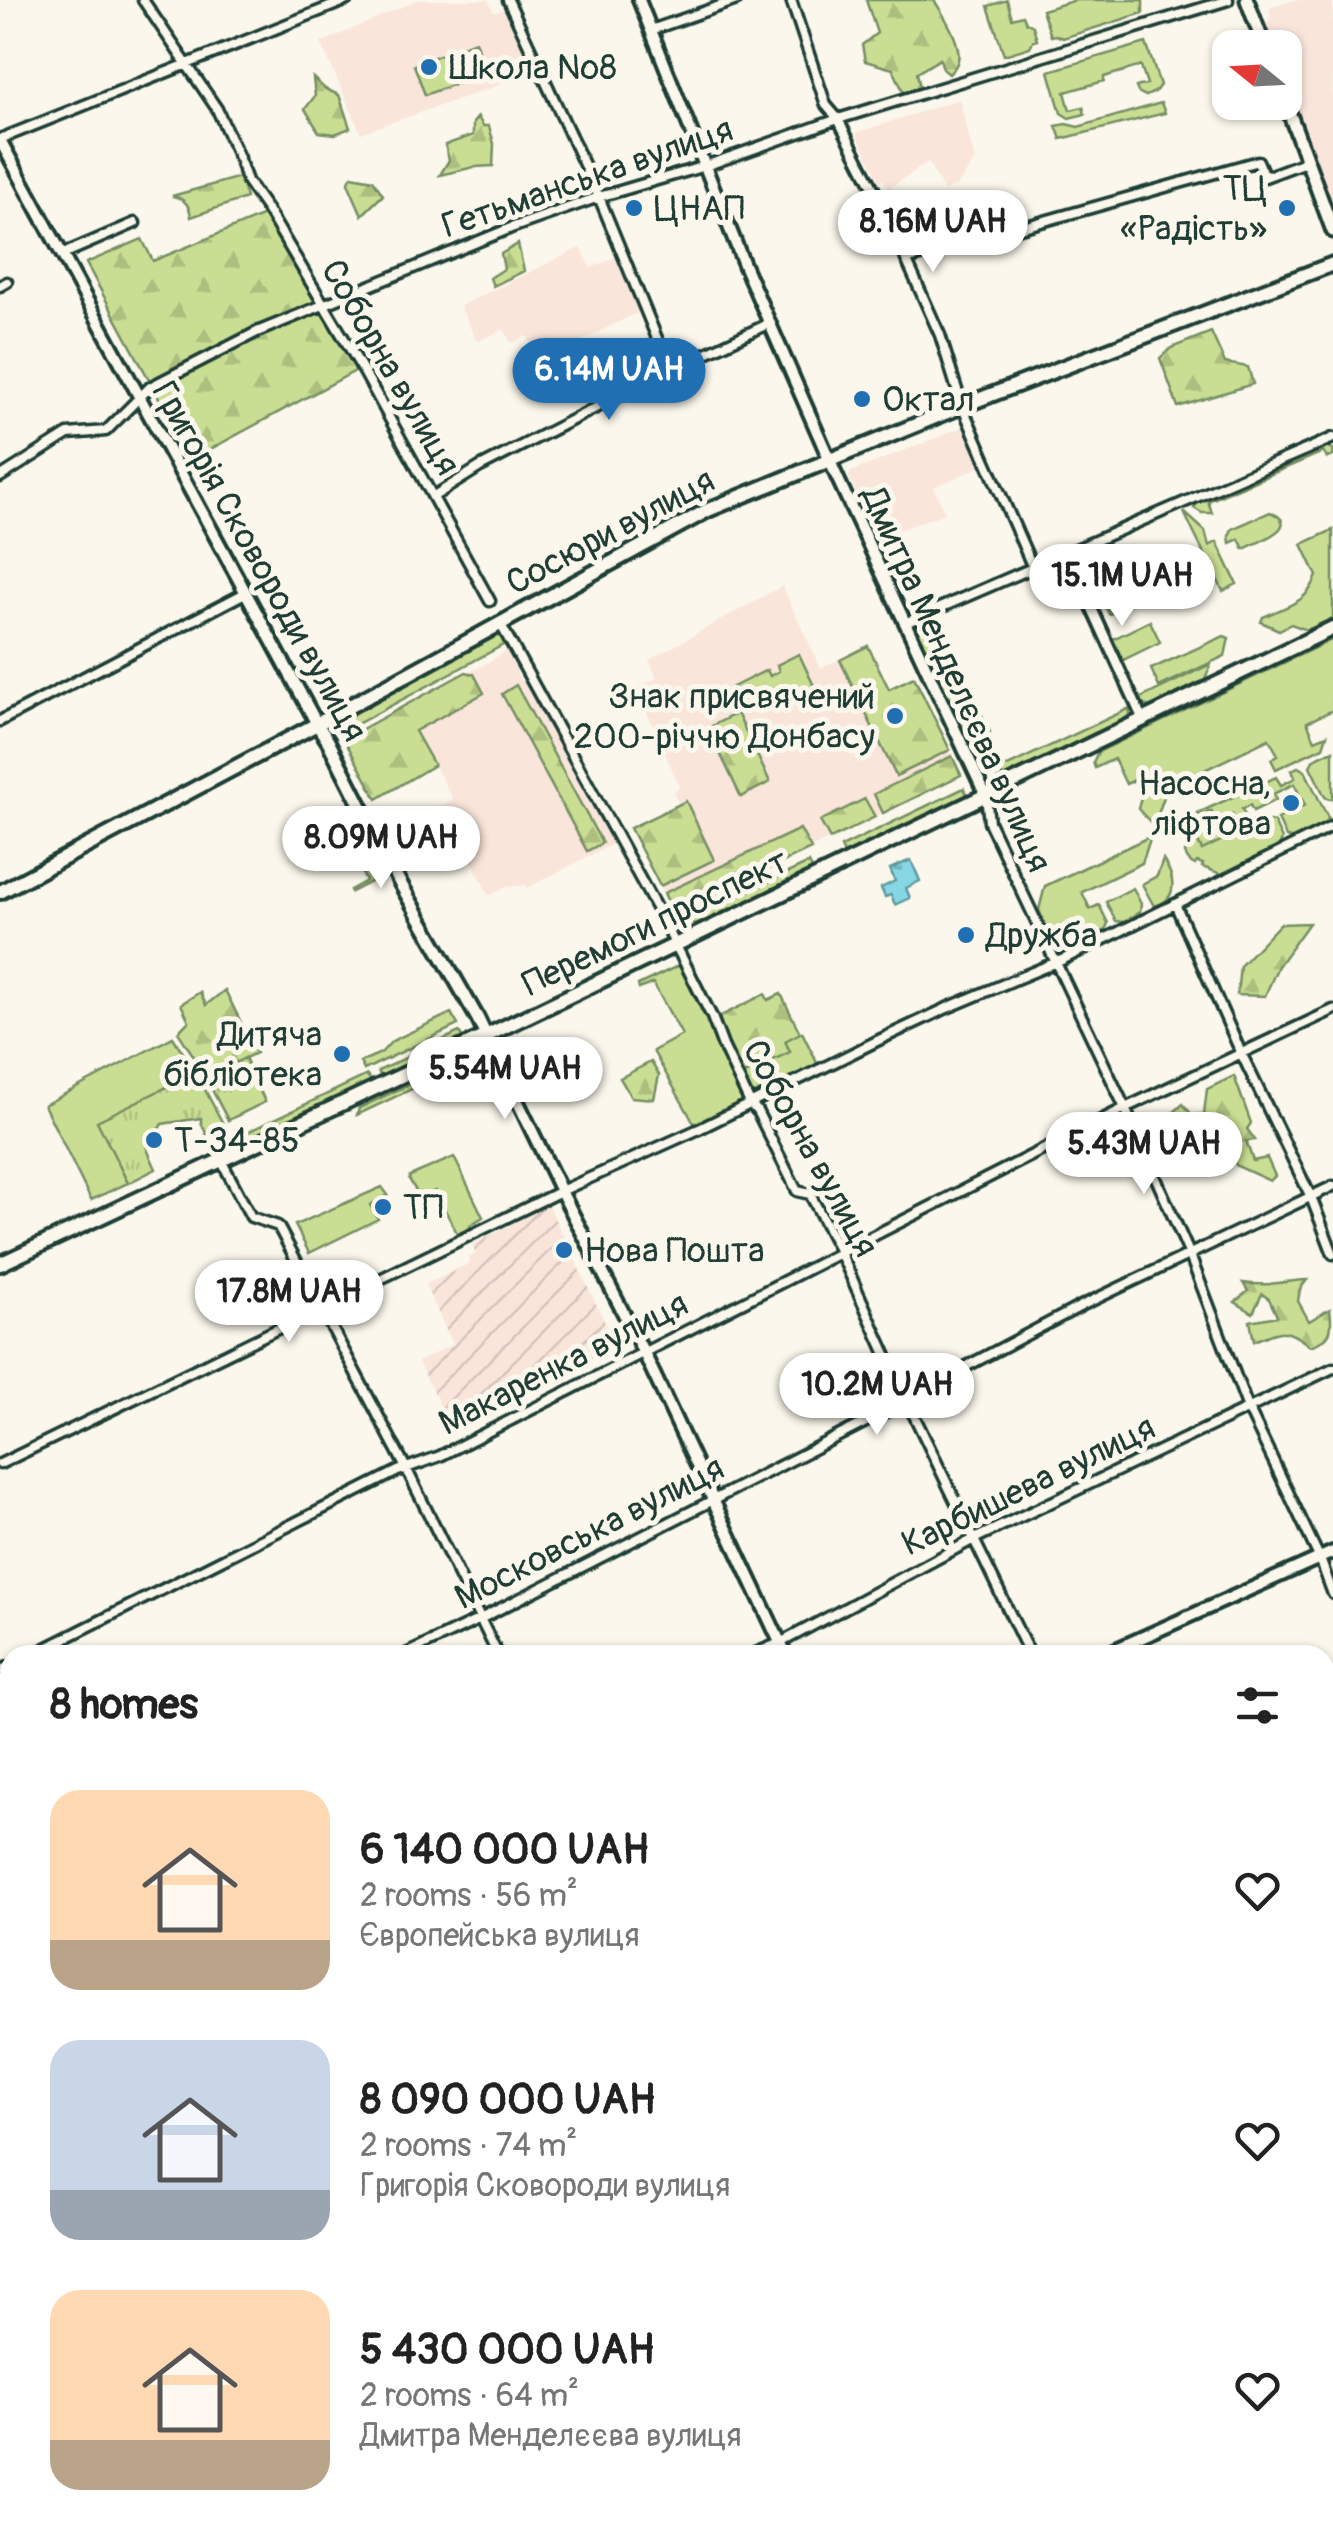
<!DOCTYPE html>
<html lang="en">
<head>
<meta charset="utf-8">
<style>
	body { margin:0; font-family:Pangolin,sans-serif; background:#f2f2f2; color:#222; height:100vh; display:flex; flex-direction:column; font-size:38px; white-space:nowrap }
	* { box-sizing:border-box; margin:0 }
	p { font-size:32px; color:#767676 }
	.icon { flex:none; width:55px; height:55px; fill:none; stroke:currentColor; stroke-width:2; stroke-linecap:round; stroke-linejoin:round }
	.map { position:relative; flex:1; overflow:hidden }
	.details { position:absolute; left:0px; top:1645px; width:1335px; height:892px; display:flex; flex-direction:column; background:#fff; border-radius:30px 30px 0 0; box-shadow:0 2px 8px #0004 }
	.details>* { flex:none }
	.needle { width:65px; rotate:288deg }
	.fabs { position:absolute; left:1212px; top:30px; display:grid; gap:20px }
	.fabs a { display:grid; place-items:center; width:90px; height:90px; border-radius:20px; background:#fff; box-shadow:0 2px 8px #0004; font-size:50px }
	.price { position:absolute; translate:-50% -85px; padding:0 22px; border-radius:35px; background:#fff; color:#222; font-size:32px; line-height:65px; filter:drop-shadow(0 2px 5px #0008) }
	.price::after { content:''; position:absolute; left:50%; top:60px; width:30px; height:22px; margin-left:-15px; background:inherit; clip-path:polygon(0 0,100% 0,50% 100%) }
	.price.current { background:#1f6fb2; color:#fff }
	ul { padding:0; list-style:none }
	li { display:flex; align-items:center; gap:30px; height:250px; padding:0 50px }
	li span { display:grid; place-items:center; flex:none; width:280px; height:200px; border-radius:30px; color:#555 }
	li>.icon { margin-inline-start:auto }
	span .icon { width:120px; height:120px; fill:#fffc; stroke-width:1 }
	li b { font-size:42px }
	h2 { display:flex; justify-content:space-between; align-items:center; height:120px; padding:0 50px; font-size:42px }
	.map>svg:first-child { display:block }
</style>
</head>
<body>
<div class="map">
<svg width="1333" height="2536" viewBox="0 0 1333 2536">
	<defs>
		<pattern id="industrial-furrows" width="10" height="10" patternUnits="userSpaceOnUse" patternTransform="scale(2.5)"><rect width="10" height="10" fill="#fae5db"/><path d="M-1 1l2-2M0 10L10 0M9 11l2-2" fill="none" stroke="#d6c5bd"/></pattern>
		<pattern id="forest-firs" width="22" height="20" patternUnits="userSpaceOnUse" patternTransform="scale(2.5)"><rect width="22" height="20" fill="#cade93"/><path d="M5 1l3.5 6h-7zM16 11l3.5 6h-7z" fill="#adbf7f"/></pattern>
		<pattern id="park-tufts" width="24" height="20" patternUnits="userSpaceOnUse" patternTransform="scale(2.5)"><rect width="24" height="20" fill="#cade93"/><path d="M3 7l-1-3M5 7V3M7 7l1-3M15 17l-1-3M17 17v-4M19 17l1-3" fill="none" stroke="#adbf7f"/></pattern>
		<pattern id="water-ripples" width="26" height="14" patternUnits="userSpaceOnUse" patternTransform="scale(2.5)"><rect width="26" height="14" fill="#87d6e4"/><path d="M2 4q2-2 4 0t4 0M15 11q2-2 4 0t4 0" fill="none" stroke="#6eafba"/></pattern>
	</defs>
	<rect width="100%" height="100%" fill="#fbf7ec"/>
	<filter id="ink" filterUnits="userSpaceOnUse"><feTurbulence type="fractalNoise" baseFrequency=".01" numOctaves="2"/><feDisplacementMap in="SourceGraphic" scale="20" xChannelSelector="R" yChannelSelector="G"/><feConvolveMatrix kernelMatrix="1 2 1 2 8 2 1 2 1" color-interpolation-filters="sRGB"/></filter>
	<g filter="url(#ink)">
		<path fill="#fae5db" d="M417 0H488L494 12 506 9 528 54 529 59 526 70 494 87 361 133 321 43Z
			M1294 0H1333V205L1285 77V48L1274 47 1266 26 1271 16 1269 8Z
			M959 99 975 160 957 186 944 191 928 162 888 189 884 180 880 181 856 133Z
			M581 247 591 268 616 257 641 311 539 362 527 336 511 343 504 329 477 342 460 306Z
			M968 425 984 465 934 487 945 513 877 538 849 477 851 472Z
			M782 586 821 668 845 657 949 750 961 775 674 914 630 828 679 804 673 792 680 787 636 688 657 678 649 660Z
			M508 650 517 667V674L520 680 525 682 613 844 527 888 525 885 507 887 489 896 445 805 453 799 402 707 485 664Z"/>
		<path fill="url(#industrial-furrows)" d="M548 1205 616 1345 452 1429 418 1362 453 1344 425 1285 470 1263 469 1258 476 1254 472 1245Z
			M64 2528H229L233 2536H65Z
			M532 2528H623L612 2536H538Z
			M757 2528H974L964 2536H761Z"/>
		<path fill="#cade93" stroke="#748e64" stroke-width="2.5" d="M1007 0 1012 18 1023 15 1026 22 1033 26 1037 40 1033 41 1030 47 1004 55 988 6Z
			M1076 0H1143V13L1063 38 1056 35 1051 36 1042 10Z
			M475 41 487 72 425 95 414 65Z
			M1146 43 1160 85 1155 92 1146 96 1138 92 1136 87 1147 84 1141 66 1104 77V81L1065 92 1070 110 1083 107 1085 114 1069 118 1061 113 1049 71Z
			M1161 103 1165 113 1061 139 1056 126 1066 124 1078 127Z
			M1328 447 1333 449V456L1327 458 1323 452 1208 501 1212 513H1202L1194 508 1200 499 1320 448Z
			M1184 512 1205 531 1209 546 1217 542 1237 584 1223 591C1210 564 1196 539 1184 512Z
			M1270 512C1305 526 1257 542 1244 549L1239 539 1230 543 1229 536 1232 529Z
			M1333 530V618L1307 630 1291 624 1279 630 1261 622 1263 617C1289 605 1306 604 1317 576L1302 544Z
			M936 618 990 732 968 742 919 642 918 636 923 624Z
			M1150 621 1160 642 1121 661 1111 640Z
			M497 636 501 637 505 644 344 731 339 722Z
			M1224 636 1229 638 1225 656 1159 687 1151 669Z
			M1333 639V710L1307 722 1315 740 1327 735 1323 747 1276 769 1271 759 1278 755 1269 739 1167 788 1154 826 1138 809 1147 774 1126 784 1114 759 1095 768 1093 762 1098 752Z
			M799 654 814 686 778 703 773 694 743 708 733 687 767 670 770 676 779 671 777 665Z
			M1211 664 1205 680 1151 706C1145 707 1142 704 1139 699Z
			M1130 708V714L1126 718 1003 777 999 770Z
			M1333 750V798L1329 799 1325 797 1310 766 1314 759Z
			M1298 767 1305 771 1328 818 1325 825 1295 840 1286 837 1278 819 1305 805 1294 784 1273 794 1276 800 1253 811 1250 805 1242 809 1252 829 1269 821 1274 822 1282 839 1279 848 1224 875 1202 867 1203 864 1197 862 1195 865C1189 862 1187 859 1185 853L1198 813 1276 777 1281 785 1295 778 1292 770Z
			M964 788 968 797 845 856 841 847Z
			M344 816 378 878 351 892 350 890 366 881 351 852 344 855 328 825Z
			M1151 836 1142 863 1082 892 1090 909 1099 905 1108 923 1105 931 1065 950 1059 951 1055 948 1039 910 1045 886Z
			M1163 860C1175 877 1179 900 1154 906L1142 884 1157 876Z
			M809 863 813 871 694 926 690 918Z
			M1133 888 1141 904 1140 912 1124 922 1116 921 1106 902Z
			M680 965 709 1020 743 1096 740 1104 695 1125 653 1051 682 1035 653 983 639 989 638 985Z
			M451 1013 458 1025 364 1070 360 1062 381 1053 392 1041Z
			M721 1031 742 1075 790 1051 784 1041 802 1032 818 1065 751 1096 725 1044Z
			M459 1032 463 1038 381 1077 378 1071Z
			M173 1037 196 1073 98 1121 128 1183 91 1200 44 1105Z
			M471 1055V1061L357 1115 359 1108Z
			M367 1075 371 1081 240 1143 237 1137Z
			M454 1157 483 1217 470 1225 471 1229 457 1233 435 1191 420 1198 409 1179 410 1176Z
			M382 1187 388 1195 370 1205 378 1219 309 1253 295 1225Z
			M1333 1769V2504L1325 2512V1771Z
			M974 2528H1320V2536H964Z"/>
		<path fill="url(#forest-firs)" stroke="#748e64" stroke-width="2.5" d="M866 0H934C943 14 962 43 958 60 957 66 953 70 949 74L943 69 940 59 917 73 920 88 904 93 893 69 865 61 862 45 877 33Z
			M313 78 325 89 339 95 350 128 335 134 319 132 305 109 315 96Z
			M478 117 483 126H489L494 144 493 166 474 167 440 175 449 160 445 145 473 135V123Z
			M352 176 373 180 383 195 362 215 348 183Z
			M240 177 246 198 191 217C190 205 184 198 172 196Z
			M264 215 357 370 192 459 86 263 142 239 153 261Z
			M518 244 524 271 493 286 490 278 504 269 501 254Z
			M1211 332 1225 363 1248 367 1253 384 1178 407 1160 358 1171 348Z
			M1091 557 1100 570 1115 566 1130 598 1121 602V610L1109 614 1083 563Z
			M868 646 889 689 914 677 950 750 896 776 840 660Z
			M466 672 474 674 484 693 415 731 434 765 377 799 344 739Z
			M516 685 602 843 587 851 502 694Z
			M737 713 770 782 741 797 708 728Z
			M952 756 961 775 883 813 874 794Z
			M865 799 875 817 830 839 820 821Z
			M686 801 714 860 660 886 630 828Z
			M800 829 811 849 674 914 664 893Z
			M1309 923 1278 966 1265 996 1237 995 1240 966 1280 924Z
			M225 990 256 1053 245 1058 265 1102 228 1120 200 1066 178 1032 189 1021 181 1004 200 992 206 1005Z
			M765 994 768 1000 781 994 800 1033 785 1041 790 1052 742 1075 721 1031 719 1017Z
			M651 1062 659 1075 654 1099 631 1097 620 1078Z
			M1234 1076 1251 1123 1247 1129 1255 1140 1246 1141 1253 1161 1267 1158 1275 1176 1270 1181 1237 1166 1227 1153 1199 1163 1195 1149 1176 1151 1186 1134 1172 1114 1183 1104 1192 1115 1204 1114 1207 1089Z
			M1307 1280 1300 1289 1298 1301 1309 1321 1330 1309C1333 1332 1331 1339 1310 1346 1285 1327 1283 1329 1254 1341L1250 1321 1277 1316 1269 1299 1262 1294 1253 1313 1235 1302 1248 1291 1243 1283C1269 1287 1282 1281 1307 1280Z"/>
		<path fill="url(#park-tufts)" stroke="#748e64" stroke-width="2.5" d="M1211 811 1217 821 1232 814 1241 831 1202 850 1194 834 1199 816Z
			M245 1058 265 1102 228 1120 206 1078Z
			M196 1073 229 1135 211 1143 201 1123V1118L162 1124 155 1135 147 1139V1149L156 1169 128 1183 97 1121Z"/>
		<path fill="url(#water-ripples)" stroke="#5d999e" stroke-width="2.5" d="M911 860 920 881 906 888 910 898 895 905 891 895 885 897 881 888 895 881 890 869Z"/>
		<g fill="none" stroke-linecap="round" stroke-linejoin="round">
			<defs>
				<path id="minor" d="M143 0 217 109 239 158
					M508 0 599 197 670 370
					M791 0 826 105 838 119 881 203 940 335 962 406 1033 568
					M651 30 737 0
					M0 139 347 0
					M241 164 247 181 268 211 364 372 490 601
					M63 254 135 223
					M906 260 1258 161 1265 177 1308 161
					M0 286 7 282
					M0 477 68 434 106 431 150 387 257 332 511 228 599 197 705 166 838 119 1228 0
					M434 496 480 467 670 370 770 323
					M1067 554 1143 720
					M500 623 666 926 712 1017 723 1046 750 1103 757 1111 797 1191 810 1194 840 1252 907 1401 1030 1655
					M905 623 1333 438
					M0 721 245 593
					M986 796 989 822 1125 1108 1189 1253 1248 1408 1320 1559 1333 1594
					M1175 904 1242 1055 1311 1197 1333 1254
					M221 1160 251 1217 278 1226 406 1468 498 1655
					M0 1464 561 1191 699 1129 881 1039 947 1008 1064 959 1333 826
					M32 1655 398 1471 440 1456 1125 1108 1333 1010
					M404 1655 480 1619 907 1401 912 1395 1083 1305 1333 1186
					M751 1655 780 1643 974 1539 1333 1368
					M0 1671 10 1666
					M0 1744 10 1761
					M0 1899 10 1891
					M0 1980 10 1992
					M0 2112 10 2103
					M242 2528 245 2536
					M731 2528 743 2536
					M0 2529 10 2521
					M672 2536 696 2528"/>
				<path id="tertiary" d="M639 0 745 267 837 477 986 796
					M0 140 317 724
					M486 1036 561 1191 644 1353 786 1655
					M1103 1655 1333 1552
					M0 2310 10 2301"/>
				<path id="secondary" d="M1247 0 1265 48
					M1285 101 1333 231
					M317 724 328 741 399 881 478 1019 486 1036"/>
				<path id="primary" d="M0 892 317 724 708 510 962 406 1333 264
					M0 1264 486 1036 1333 628"/>
			</defs>
			<use href="#minor" stroke="#1f3d34" stroke-width="15"/>
			<use href="#tertiary" stroke="#1f3d34" stroke-width="18"/>
			<use href="#secondary" stroke="#1f3d34" stroke-width="19"/>
			<use href="#primary" stroke="#1f3d34" stroke-width="20"/>
			<use href="#minor" stroke="#fbf7ec" stroke-width="8"/>
			<use href="#tertiary" stroke="#fbf7ec" stroke-width="10"/>
			<use href="#secondary" stroke="#fbf7ec" stroke-width="11"/>
			<use href="#primary" stroke="#fbf7ec" stroke-width="12"/>
		</g>
	</g>
	<g fill="#1f6fb2" stroke="#fbf7ec" stroke-width="4">
		<circle cx="429" cy="67" r="10"/>
		<circle cx="634" cy="208" r="10"/>
		<circle cx="1287" cy="208" r="10"/>
		<circle cx="862" cy="399" r="10"/>
		<circle cx="895" cy="716" r="10"/>
		<circle cx="1291" cy="803" r="10"/>
		<circle cx="966" cy="935" r="10"/>
		<circle cx="342" cy="1054" r="10"/>
		<circle cx="154" cy="1140" r="10"/>
		<circle cx="383" cy="1207" r="10"/>
		<circle cx="564" cy="1250" r="10"/>
	</g>
	<g text-anchor="middle" stroke-width="10" stroke-linejoin="round" paint-order="stroke">
		<g font-size="35" fill="#1f3d34" stroke="#fbf7ec" text-anchor="start">
			<text x="449" y="79">Школа №8</text>
			<text x="1267" y="200" text-anchor="end">ТЦ<tspan x="1267" dy="40">«Радість»</tspan></text>
			<text x="654" y="220">ЦНАП</text>
			<text x="882" y="411">Октал</text>
			<text x="875" y="708" text-anchor="end">Знак присвячений<tspan x="875" dy="40">200-річчю Донбасу</tspan></text>
			<text x="1271" y="795" text-anchor="end">Насосна,<tspan x="1271" dy="40">ліфтова</tspan></text>
			<text x="986" y="947">Дружба</text>
			<text x="322" y="1046" text-anchor="end">Дитяча<tspan x="322" dy="40">бiблiотека</tspan></text>
			<text x="174" y="1152">Т-34-85</text>
			<text x="403" y="1219">ТП</text>
			<text x="584" y="1262">Нова Пошта</text>
		</g>
		<g font-size="35" fill="#1f3d34" stroke="#fbf7ec">
			<text transform="translate(587 177) rotate(-19)" y="12">Гетьманська вулиця</text>
			<text transform="translate(391 367) rotate(60)" y="12">Соборна вулиця</text>
			<text transform="translate(610 531) rotate(-28)" y="12">Сосюри вулиця</text>
			<text transform="translate(260 561) rotate(61)" y="12">Григорія Сковороди вулиця</text>
			<text transform="translate(957 679) rotate(66)" y="12">Дмитра Менделєєва вулиця</text>
			<text transform="translate(655 922) rotate(-26)" y="12">Перемоги проспект</text>
			<text transform="translate(811 1148) rotate(61)" y="12">Соборна вулиця</text>
			<text transform="translate(563 1363) rotate(-27)" y="12">Макаренка вулиця</text>
			<text transform="translate(1028 1485) rotate(-26)" y="12">Карбишева вулиця</text>
			<text transform="translate(589 1532) rotate(-27)" y="12">Московська вулиця</text>
		</g>
	</g>
</svg>
<div class="fabs">
<a><svg class="needle" viewBox="-14 -14 28 28"><path d="M0-13l5 13h-10z" fill="#e53935"/><path d="M0 13l5-13h-10z" fill="#767676"/></svg></a>
</div>
<b class="price" style="left:933px;top:275px">8.16M UAH</b>
<b class="price current" style="left:609px;top:423px">6.14M UAH</b>
<b class="price" style="left:1122px;top:629px">15.1M UAH</b>
<b class="price" style="left:381px;top:891px">8.09M UAH</b>
<b class="price" style="left:505px;top:1122px">5.54M UAH</b>
<b class="price" style="left:1144px;top:1197px">5.43M UAH</b>
<b class="price" style="left:289px;top:1345px">17.8M UAH</b>
<b class="price" style="left:877px;top:1438px">10.2M UAH</b>
<section class="details">
<h2>8 homes<svg class="icon" aria-label="filters" viewBox="0 0 24 24"><path d="M4 7h16M4 17h16"/><circle cx="9" cy="7" r="2"/><circle cx="15" cy="17" r="2"/></svg></h2>
<ul>
<li><span style="background:linear-gradient(#ffd9b3 75%,#b9a48a 0)"><svg class="icon" aria-label="home" viewBox="0 0 24 24"><path d="M3 11l9-7 9 7M6 9v11h12V9"/></svg></span><div><b>6 140 000 UAH</b><p>2 rooms · 56 m²</p><p>Європейська вулиця</p></div><svg class="icon" aria-label="heart" viewBox="0 0 24 24"><path d="M12 20l-8-8c-3-5 5-10 8-4 3-6 11-1 8 4z"/></svg></li>
<li><span style="background:linear-gradient(#c9d6e8 75%,#9aa5b1 0)"><svg class="icon" aria-label="home" viewBox="0 0 24 24"><path d="M3 11l9-7 9 7M6 9v11h12V9"/></svg></span><div><b>8 090 000 UAH</b><p>2 rooms · 74 m²</p><p>Григорія Сковороди вулиця</p></div><svg class="icon" aria-label="heart" viewBox="0 0 24 24"><path d="M12 20l-8-8c-3-5 5-10 8-4 3-6 11-1 8 4z"/></svg></li>
<li><span style="background:linear-gradient(#ffd9b3 75%,#b9a48a 0)"><svg class="icon" aria-label="home" viewBox="0 0 24 24"><path d="M3 11l9-7 9 7M6 9v11h12V9"/></svg></span><div><b>5 430 000 UAH</b><p>2 rooms · 64 m²</p><p>Дмитра Менделєєва вулиця</p></div><svg class="icon" aria-label="heart" viewBox="0 0 24 24"><path d="M12 20l-8-8c-3-5 5-10 8-4 3-6 11-1 8 4z"/></svg></li>
</ul>
</section>
</div>
</body>
</html>
